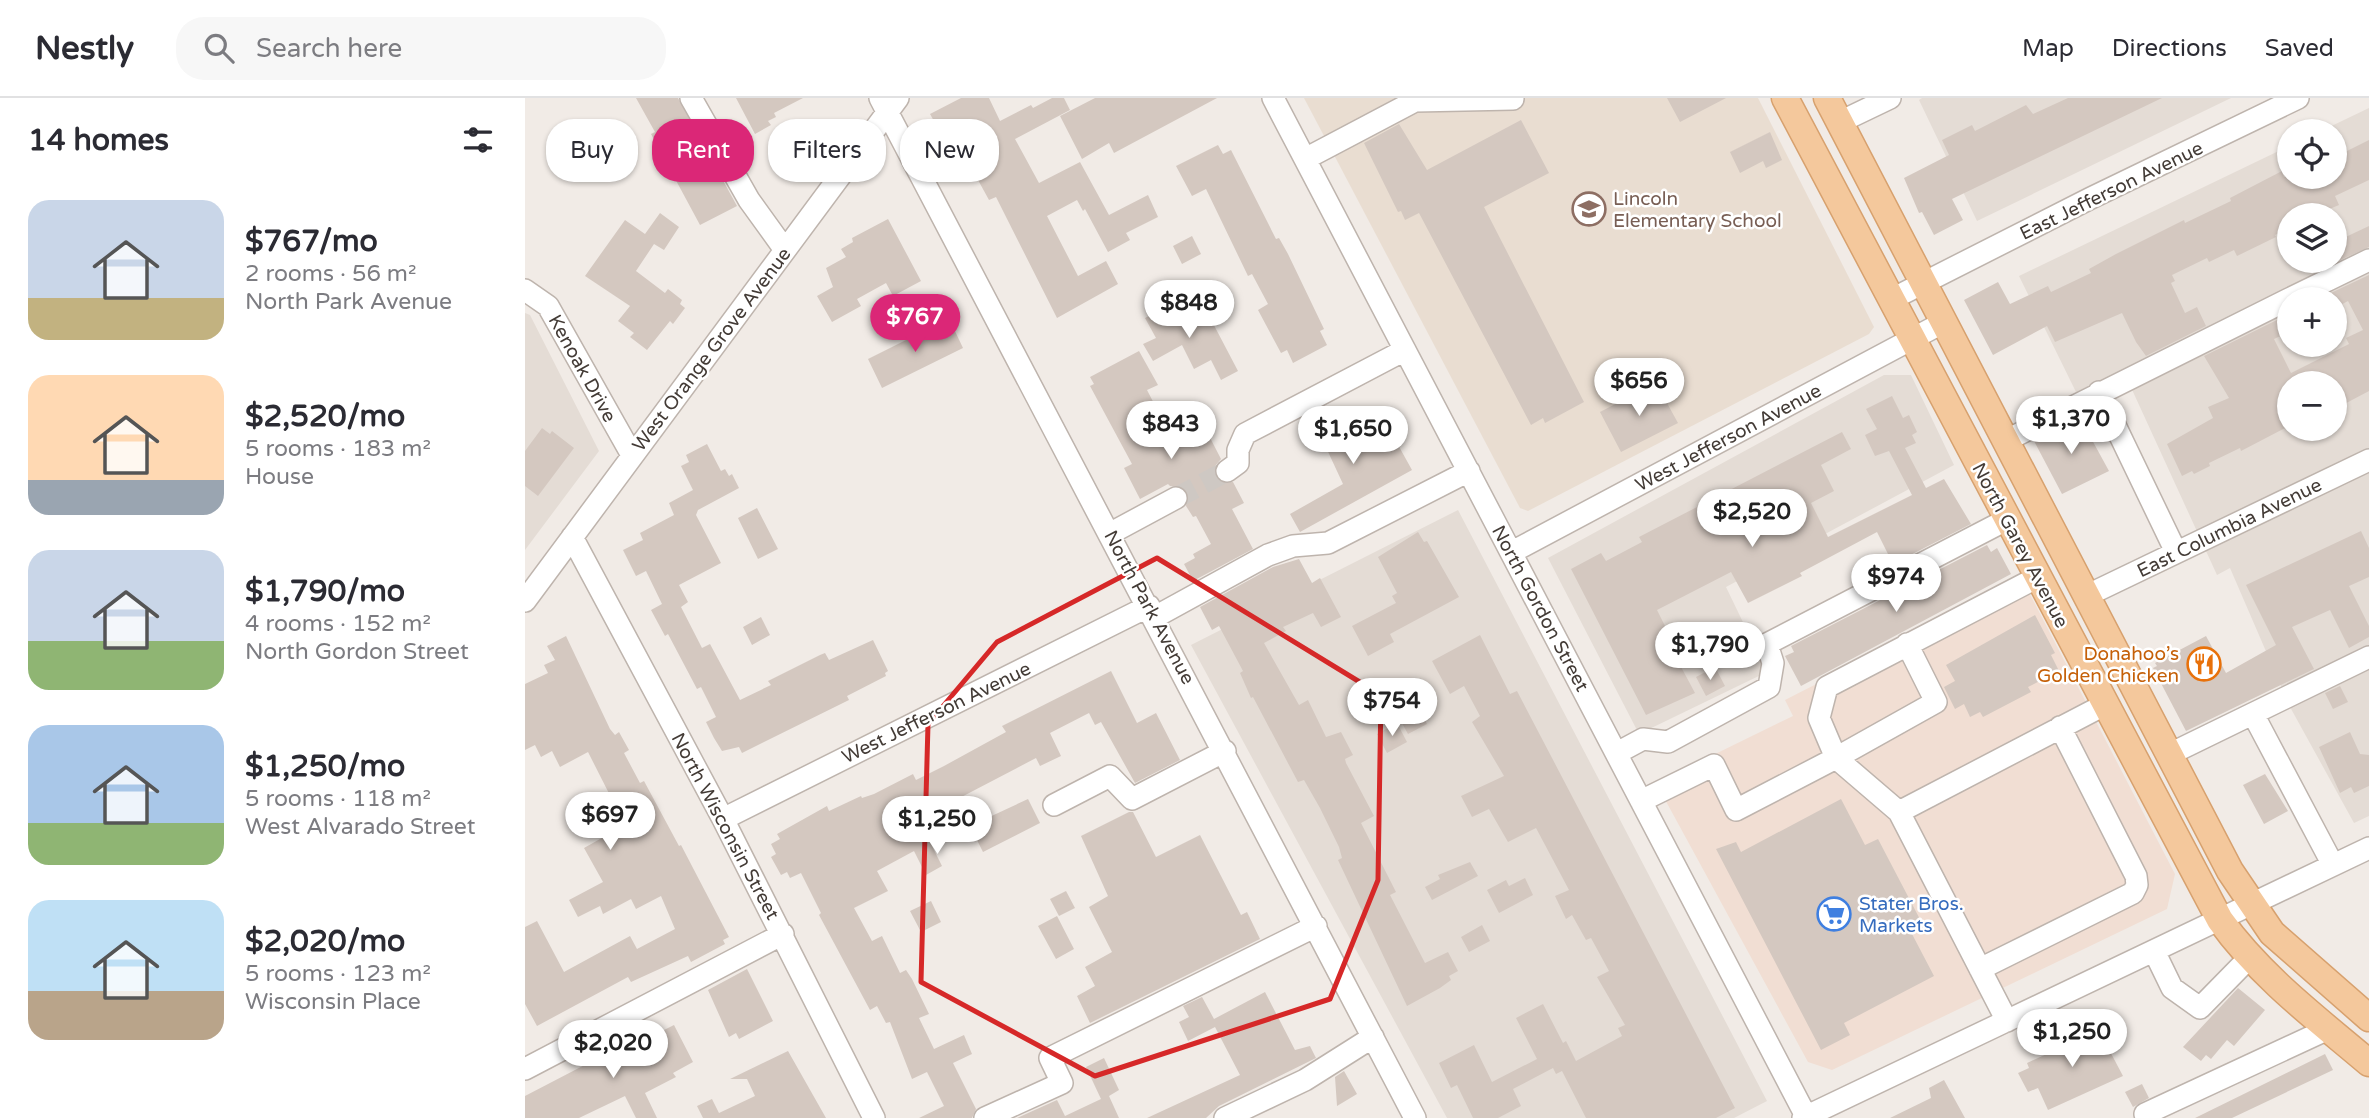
<!DOCTYPE html>
<html lang="en">
<head>
<meta charset="utf-8">
<style>
	body { margin:0; font-family:"Varela Round",sans-serif; background:#f7f7f7; color:#2b2b33; height:100vh; display:flex; flex-direction:column; font-size:26px; white-space:nowrap }
	* { box-sizing:border-box; margin:0 }
	p { font-size:23px; color:#7c7c81 }
	.icon { flex:none; width:38px; height:38px; fill:none; stroke:currentColor; stroke-width:2; stroke-linecap:round; stroke-linejoin:round }
	.map { position:relative; flex:1; overflow:hidden }
	.side { display:flex; flex-direction:column; background:#fff; width:525px }
	.side>* { flex:none }
	.guide { position:absolute; left:21px; top:21px; width:665px; height:63px; display:flex; gap:14px }
	.controls { position:absolute; left:1752px; top:21px; display:grid; gap:14px }
	.controls a { display:grid; place-items:center; width:70px; height:70px; border-radius:50%; background:#fff; box-shadow:0 2px 5px #0004; font-size:35px }
	.price { position:absolute; translate:-50% -60px; padding:0 16px; border-radius:24px; background:#fff; color:#222; font-size:23px; line-height:46px; filter:drop-shadow(0 2px 4px #0008) }
	.price::after { content:''; position:absolute; left:50%; top:42px; width:21px; height:16px; margin-left:-10px; background:inherit; clip-path:polygon(0 0,100% 0,50% 100%) }
	.price.selected { background:#db2777; color:#fff }
	ul { padding:0; list-style:none }
	li { display:flex; align-items:center; gap:21px; height:175px; padding:0 28px }
	li span { display:grid; place-items:center; flex:none; width:196px; height:140px; border-radius:21px; color:#555 }
	li>.icon { margin-inline-start:auto }
	span .icon { width:84px; height:84px; fill:#fffc; stroke-width:1 }
	li b { font-size:30px }
	h2 { display:flex; justify-content:space-between; align-items:center; height:84px; padding:0 28px; font-size:30px }
	.tag { padding:0 24px; border-radius:28px; background:#fff; box-shadow:0 2px 5px #0004; font-size:24px; line-height:63px }
	.tag.selected { background:#db2777; color:#fff }
	header { display:flex; align-items:center; gap:42px; box-sizing:border-box; height:98px; padding:0 35px; background:#fff; border-bottom:2px solid #e1e1e2 }
	header strong { font-size:33px }
	nav { display:flex; gap:38px; margin-inline-start:auto; font-size:24px }
	.search { width:490px; height:63px; background:#f7f7f7; display:flex; align-items:center; gap:18px; box-sizing:border-box; padding:0 24px; border-radius:28px; color:#7c7c81; font-size:26px }
	main { display:flex; flex:1; min-height:0 }
	.map>svg:first-child { display:block }
</style>
</head>
<body>
<header>
<strong>Nestly</strong>
<div class="search"><svg class="icon" aria-label="search" viewBox="0 0 24 24"><circle cx="10" cy="10" r="6"/><path d="M15 15l6 6"/></svg>Search here</div>
<nav><a>Map</a><a>Directions</a><a>Saved</a></nav>
</header>
<main>
<section class="side">
<h2>14 homes<svg class="icon" aria-label="filters" viewBox="0 0 24 24"><path d="M4 7h16M4 17h16"/><circle cx="9" cy="7" r="2"/><circle cx="15" cy="17" r="2"/></svg></h2>
<ul>
<li><span style="background:linear-gradient(#c9d6e8 70%,#c2b280 0)"><svg class="icon" aria-label="home" viewBox="0 0 24 24"><path d="M3 11l9-7 9 7M6 9v11h12V9"/></svg></span><div><b>$767/mo</b><p>2 rooms · 56 m²</p><p>North Park Avenue</p></div></li>
<li><span style="background:linear-gradient(#ffd9b3 75%,#9aa5b1 0)"><svg class="icon" aria-label="home" viewBox="0 0 24 24"><path d="M3 11l9-7 9 7M6 9v11h12V9"/></svg></span><div><b>$2,520/mo</b><p>5 rooms · 183 m²</p><p>House</p></div></li>
<li><span style="background:linear-gradient(#c9d6e8 65%,#8fb573 0)"><svg class="icon" aria-label="home" viewBox="0 0 24 24"><path d="M3 11l9-7 9 7M6 9v11h12V9"/></svg></span><div><b>$1,790/mo</b><p>4 rooms · 152 m²</p><p>North Gordon Street</p></div></li>
<li><span style="background:linear-gradient(#a9c7e8 70%,#8fb573 0)"><svg class="icon" aria-label="home" viewBox="0 0 24 24"><path d="M3 11l9-7 9 7M6 9v11h12V9"/></svg></span><div><b>$1,250/mo</b><p>5 rooms · 118 m²</p><p>West Alvarado Street</p></div></li>
<li><span style="background:linear-gradient(#bfe0f5 65%,#b9a48a 0)"><svg class="icon" aria-label="home" viewBox="0 0 24 24"><path d="M3 11l9-7 9 7M6 9v11h12V9"/></svg></span><div><b>$2,020/mo</b><p>5 rooms · 123 m²</p><p>Wisconsin Place</p></div></li>
</ul>
</section>
<div class="map">
<svg width="1844" height="1020" viewBox="0 0 1844 1020">
	<rect width="100%" height="100%" fill="#f1ebe6"/>
	<path fill="#e4dcd5" fill-rule="evenodd" d="M1397 0H1706L1452 123 1394 2Z
		M1844 10V718L1829 725 1765 609 1705 470 1692 477 1598 272 1551 294 1494 178 1764 48V79H1810V33H1796ZM1764 117H1810V163H1764ZM1764 201H1810V247H1764ZM1764 285H1810V331H1764Z
		M0 215 5 217 74 353 0 452Z
		M1359 277H1386L1429 367 1201 489 1242 574 1114 636 1023 460Z
		M933 412 1242 1003 1209 1020H922L666 547Z"/>
	<path fill="#f1ded3" d="M1497 481 1650 776 1642 811 1307 972 1283 964 1131 685 1268 618 1260 602Z"/>
	<path fill="#e9ddd1" d="M779 0H1233L1349 229 1344 236 1003 413 995 410Z"/>
	<path fill="#d4c8c0" d="M111 0H153L212 108 175 127 126 36 130 34Z
		M211 0H278L249 15 251 19 243 23 246 27 230 36Z
		M436 0H464L475 23 506 7 508 10 527 0H539L545 12 490 41 514 85 555 64 584 117 623 97 633 119 601 135 605 142 583 154 560 111 558 113 552 102 522 118 553 178 581 163 593 186 532 220 471 99 464 102 431 42 427 44 419 29 414 32 405 16Z
		M570 0H692L589 55 584 45 557 61 535 18Z
		M1142 0H1201L1155 24Z
		M1543 0H1637L1427 101 1438 122 1409 137 1397 114 1394 115 1379 80 1424 57 1417 42 1447 27 1450 33 1501 7 1508 16Z
		M996 22 1024 75 959 109 1059 304 1020 325 1018 320 1006 327 894 115 880 122 876 113 873 114 839 45 874 26 902 72Z
		M1245 34 1257 62 1241 70 1238 63 1215 75 1205 54Z
		M1844 42V82L1810 98 1814 107 1790 117H1764V130L1750 137 1751 139 1712 158 1709 152 1684 164 1682 160 1647 177 1650 183 1646 185 1660 215 1672 209 1681 228 1621 258 1611 244 1597 215 1530 244 1522 228 1468 257 1439 202 1473 184 1485 206 1523 188 1526 194 1566 175 1564 171 1591 156 1659 122 1660 125 1706 103 1705 100 1757 73 1759 79H1810V59Z
		M693 47 698 56 706 52 751 141 754 140 763 156 799 231 795 233 802 247 768 265 762 252 756 255 733 212 743 206 727 176 723 178 681 91 667 98 651 68Z
		M135 115 154 129 139 152 129 146 111 173 140 195 143 191 157 202 155 206 160 210 148 226 145 223 122 252 105 239 109 235 93 223 105 208 60 178 100 122 120 136Z
		M363 121 396 183 368 198 361 185 332 201 336 208 307 224 292 198 308 189 301 170 321 159 316 151 328 144 327 140Z
		M1844 128V149L1780 178 1810 163V144Z
		M667 138 676 156 657 166 648 148Z
		M1844 177V293L1810 311V285H1764V328L1716 353 1715 350 1684 365 1685 368 1669 376 1667 373 1657 378 1642 346 1688 320 1683 309 1704 300 1679 258 1764 216V234L1749 241 1766 275 1824 246 1821 240 1838 232 1823 203 1810 210V201H1793Z
		M640 209 643 215 650 211 653 216 657 214 662 222 681 212 713 273 696 282 686 262 669 271 657 247 628 263 618 246 631 240 620 220Z
		M419 223 423 232 428 229 438 250 357 290 343 261Z
		M614 253 633 287 622 292 649 344 679 328 696 361 690 368 691 380 697 385 708 384 719 405 707 411 728 451 668 483 659 466 670 460 668 456 686 446 671 418 668 419 661 408 663 394 657 389 645 388 643 386 615 401 599 370 607 366 565 288 569 286 565 279Z
		M1131 285 1153 325 1096 354 1075 314Z
		M1367 298 1378 320 1384 317 1392 334 1387 337 1391 345 1380 350 1401 390 1419 381 1446 426 1368 466 1352 434 1275 475 1277 478 1223 505 1206 474 1132 512 1151 550 1147 552 1170 595 1121 617 1046 471 1076 455 1081 463 1117 444 1114 439 1317 334 1326 351 1296 367 1309 393 1286 405 1303 439 1387 397 1364 353 1350 358 1340 337 1352 331 1341 311Z
		M834 309 852 343 863 337 869 347 872 345 887 372 775 434 765 416 818 386 792 330Z
		M1555 320 1584 373 1537 396 1509 343Z
		M17 330 25 336 27 333 49 350 13 398 0 388V353Z
		M182 346 196 373 200 371 204 378 207 376 214 390 173 412 171 417 196 465 154 487 163 504 156 509 177 550 185 546 215 602 246 587 243 583 295 557 300 555 304 562 348 542 363 573 360 575 361 578 322 598 324 602 217 655 214 649 197 653 189 640 181 624 191 619 176 589 172 591 143 536 140 538 126 512 137 506 121 473 111 478 98 452 118 442 115 435 149 417 144 405 168 392 156 368 164 364 161 357Z
		M232 410 253 451 233 461 213 420Z
		M1836 433 1844 450V479L1824 488 1844 528V539L1824 550 1805 512 1767 529 1789 571 1661 633 1628 570 1632 568 1630 565 1681 538 1701 575 1751 547 1721 487Z
		M893 434 899 444 902 443 934 499 865 536 869 544 843 558 827 528 871 505 867 498 872 495 853 459Z
		M1462 447 1466 454 1472 450 1486 476 1276 588 1260 558 1269 554 1266 548Z
		M774 461 787 485 795 480 816 519 796 529 788 515 758 529 761 533 739 545 774 607 783 602 801 639 816 634 828 657 820 661 821 665 849 718 836 725 871 794 865 797 900 865 923 854 933 873 924 878 926 882 915 890 882 908 813 762 817 760 814 749 795 710 779 682 773 684 728 599 726 600 715 575 718 573 694 528 687 532 675 509 748 469Z
		M1510 517 1530 555 1526 557 1534 573 1503 589 1506 594 1458 619 1455 614 1445 619 1439 606 1430 611 1419 589 1430 583 1421 567Z
		M236 519 245 537 227 547 218 529Z
		M955 537 985 596 992 593 1210 1010 1191 1020H1061L1037 973 1031 976 1028 970 988 991 996 1008 973 1020H948L932 987 926 990 914 965 949 947 967 984 1012 961 991 920 1018 906 1038 945 1041 943 1051 963 1097 938 1093 930 1100 927 1072 879 1084 873 1066 840 1061 842 1047 817 1041 821 1030 798 1044 792 1011 730 983 744 964 711 947 719 936 698 979 678 947 624 955 618 939 588 925 596 907 563Z
		M41 538 85 631 90 637 94 634 104 652 99 655 115 685 119 683 154 748 156 747 204 839 198 842 200 846 166 864 163 858 106 884 103 879 12 928 0 906V829L12 823 39 874 105 838 112 851 150 831 136 798 111 811 106 801 78 816 75 808 53 819 44 802 78 784 59 750 100 727 63 654 35 669 27 653 16 659 10 647 0 652V586L23 575 19 567 30 562 22 548Z
		M1190 569 1200 588 1181 598 1171 579Z
		M586 573 612 625 631 615 655 662 610 685 576 624 570 627 564 615 525 635 536 658 515 668 511 660 400 718 403 724 397 728 417 768 401 777 389 753 352 773 363 793 329 810 347 843 357 838 375 875 381 872 387 881 404 916 394 920 409 951 439 937 447 956 428 965 451 1011 447 1020H394L419 1008 402 974 387 981 365 924 361 925 352 908 345 912 294 817 296 815 276 775 265 780 262 774 256 777 246 759 251 756 246 746 255 741 252 736 302 708 304 713 336 698 337 700 349 696 388 676 391 682 419 668 481 634 477 628Z
		M882 587 902 626 883 636 862 598Z
		M1815 588 1823 604 1808 611 1800 595Z
		M872 625 882 644 862 655 852 636Z
		M1825 634 1835 656 1844 657V688L1829 695 1826 689 1815 695 1794 649Z
		M1740 676 1763 713 1739 726 1718 687Z
		M503 701 515 725 458 754 445 728Z
		M1316 701 1340 747 1353 741 1399 829 1387 836 1409 878 1319 925 1325 937 1296 952 1191 751 1211 744 1216 754Z
		M604 714H608L631 759 675 737 716 817 722 814 735 841 565 925 552 898 570 888 560 869 587 854 564 809 583 798 556 738Z
		M945 764 953 778 907 802 900 789 915 781 913 777Z
		M1000 780 1008 797 974 815 962 792 981 782 984 788Z
		M541 793 550 810 534 818 525 801Z
		M406 803 416 824 396 834 385 813Z
		M532 818 549 851 531 861 513 828Z
		M957 827 965 843 944 854 936 839Z
		M222 871 248 923 214 941 211 935 204 939 183 892Z
		M1713 890 1740 912 1709 948 1702 942 1686 961 1681 957 1676 963 1658 949Z
		M740 894 770 952 785 948 791 960 694 1008 681 1020H622L715 977 690 929 663 943 654 924 664 919 658 908 677 899 689 921Z
		M149 927 168 964 148 975 151 979 120 995 132 1020H111L100 998 54 1020H0V998L98 947 101 951Z
		M1571 927 1598 978 1523 1012 1513 990 1503 994 1493 975 1504 970 1502 965 1548 944 1546 940Z
		M263 953 301 1020H178L172 1008 187 1001 194 1015 230 998 222 981H205Z
		M1800 956 1808 972 1707 1020H1670Z
		M579 960 594 992 584 998 594 1020H492L532 1002 540 1018 576 1001 561 969Z
		M819 973 832 996 812 1008 810 979Z
		M1419 982 1440 1020H1365L1406 1000 1404 990Z
		M1617 986 1624 1000 1608 1009 1600 994Z"/>
	<g fill="none" stroke-linecap="round" stroke-linejoin="round">
		<path stroke="#cec8c3" stroke-width="21" stroke-dasharray="21 10" stroke-linecap="butt" d="M651 400 702 373"/>
		<defs>
			<path id="minor" d="M166 0 224 102 260 152
				M355 0 890 1020
				M748 0 1282 1020
				M1315 24 1365 0
				M780 61 890 3 988 1
				M0 192 23 208 107 357
				M1764 201 1844 162
				M1365 202 1566 100 1773 0
				M1574 294 1651 454
				M1482 342 1764 201
				M702 373 713 365V352L720 336 880 252
				M586 435 651 400
				M47 439 198 721 349 1020
				M987 454 1419 224
				M1563 497 1844 362
				M0 503 373 0
				M630 519 743 457 768 448 803 445 944 373
				M1382 546 1411 604 1311 660 1294 620 1302 589 1513 479
				M1728 616 1808 767
				M1092 655 1118 641 1143 644 1244 589 1248 565 1242 546 1483 421
				M1645 656 1844 559
				M1116 703 1189 667 1211 712 1311 660 1374 714 1482 923
				M529 707 585 678 607 701 700 653
				M1374 714 1581 606
				M198 721 624 508
				M1629 853 1647 890 1675 910 1725 859
				M1455 871 1608 795 1612 787 1611 778 1535 629
				M0 971 258 836
				M1620 1016 1803 931
				M460 1020 537 985 525 960 791 828
				M700 1020 780 982 848 939
				M1278 1020 1844 750"/>
			<path id="major" d="M1260 0 1695 822C1735 878 1792 921 1844 965
				M1302 0 1705 773 1747 835 1844 920"/>
		</defs>
		<use href="#minor" stroke="#beb4ad" stroke-width="24"/>
		<use href="#major" stroke="#d7a16e" stroke-width="29"/>
		<use href="#minor" stroke="#fff" stroke-width="21"/>
		<use href="#major" stroke="#f4c89c" stroke-width="26"/>
	</g>
	<path fill="none" stroke="#d62828" stroke-width="5" stroke-linejoin="round" d="M632 460 856 597 853 782 805 901 570 978 396 884 403 626 472 544Z"/>
	<defs>
		<symbol id="school-ring" viewBox="-11 -11 22 22"><circle r="9.5" fill="#fff" stroke="#8d6e63" stroke-width="1.5"/><path d="M0-5L7-2L0 1L-7-2ZM-4 1L0 2.5L4 1V4Q0 6-4 4Z" fill="#8d6e63"/></symbol>
		<symbol id="restaurant-ring" viewBox="-11 -11 22 22"><circle r="9.5" fill="#fff" stroke="#e8710a" stroke-width="1.5"/><path d="M-5-6h1v4h1v-4h1v4h1v-4h1v5L-1.5 .5V6h-2V.5L-5-1ZM5-6V6H3V1.5H1.5Q1.5-4 5-6Z" fill="#e8710a"/></symbol>
		<symbol id="supermarket-ring" viewBox="-11 -11 22 22"><circle r="9.5" fill="#fff" stroke="#3f7fe0" stroke-width="1.5"/><path d="M-6-5.5h2.5l.6 2H6L4.5 2H-2.5L-4.4-4H-6ZM-1.5 3.2a1.3 1.3 0 1 0 .1 0ZM3 3.2a1.3 1.3 0 1 0 .1 0Z" fill="#3f7fe0"/></symbol>
	</defs>
	<g fill-rule="evenodd">
		<use href="#school-ring" x="1045" y="92" width="38" height="38"/>
		<use href="#restaurant-ring" x="1660" y="547" width="38" height="38"/>
		<use href="#supermarket-ring" x="1290" y="797" width="38" height="38"/>
	</g>
	<g text-anchor="middle" stroke-width="5" stroke-linejoin="round" paint-order="stroke">
		<g font-size="19" fill="#433b36" stroke="#fff">
			<text transform="translate(1586 92) rotate(-26)" y="7">East Jefferson Avenue</text>
			<text transform="translate(186 251) rotate(-53)" y="7">West Orange Grove Avenue</text>
			<text transform="translate(58 270) rotate(61)" y="7">Kenoak Drive</text>
			<text transform="translate(1203 339) rotate(-28)" y="7">West Jefferson Avenue</text>
			<text transform="translate(1704 429) rotate(-26)" y="7">East Columbia Avenue</text>
			<text transform="translate(1496 447) rotate(62)" y="7">North Garey Avenue</text>
			<text transform="translate(625 509) rotate(62)" y="7">North Park Avenue</text>
			<text transform="translate(1016 510) rotate(62)" y="7">North Gordon Street</text>
			<text transform="translate(411 614) rotate(-26)" y="7">West Jefferson Avenue</text>
			<text transform="translate(201 728) rotate(62)" y="7">North Wisconsin Street</text>
		</g>
		<g font-size="19" fill="#785e54" stroke="#fff" text-anchor="start">
			<text x="1088" y="107">Lincoln<tspan x="1088" dy="22">Elementary School</tspan></text>
		</g>
		<g font-size="19" fill="#c56008" stroke="#fff" text-anchor="end">
			<text x="1654" y="562">Donahoo’s<tspan x="1654" dy="22">Golden Chicken</tspan></text>
		</g>
		<g font-size="19" fill="#366cbe" stroke="#fff" text-anchor="start">
			<text x="1334" y="812">Stater Bros.<tspan x="1334" dy="22">Markets</tspan></text>
		</g>
	</g>
</svg>
<div class="controls">
<a><svg class="icon" aria-label="locate" viewBox="0 0 24 24"><circle cx="12" cy="12" r="6"/><path d="M12 2v4M12 18v4M2 12h4M18 12h4"/></svg></a>
<a><svg class="icon" aria-label="layers" viewBox="0 0 24 24"><path d="M12 4l9 5-9 5-9-5zM3 14l9 5 9-5"/></svg></a>
<a>+</a>
<a>−</a>
</div>
<b class="price" style="left:664px;top:242px">$848</b>
<b class="price selected" style="left:390px;top:256px">$767</b>
<b class="price" style="left:1114px;top:320px">$656</b>
<b class="price" style="left:1546px;top:358px">$1,370</b>
<b class="price" style="left:646px;top:363px">$843</b>
<b class="price" style="left:828px;top:368px">$1,650</b>
<b class="price" style="left:1227px;top:451px">$2,520</b>
<b class="price" style="left:1371px;top:516px">$974</b>
<b class="price" style="left:1185px;top:584px">$1,790</b>
<b class="price" style="left:867px;top:640px">$754</b>
<b class="price" style="left:85px;top:754px">$697</b>
<b class="price" style="left:412px;top:758px">$1,250</b>
<b class="price" style="left:1547px;top:971px">$1,250</b>
<b class="price" style="left:88px;top:982px">$2,020</b>
<div class="guide">
<a class="tag">Buy</a>
<a class="tag selected">Rent</a>
<a class="tag">Filters</a>
<a class="tag">New</a>
</div>
</div>
</main>
</body>
</html>
